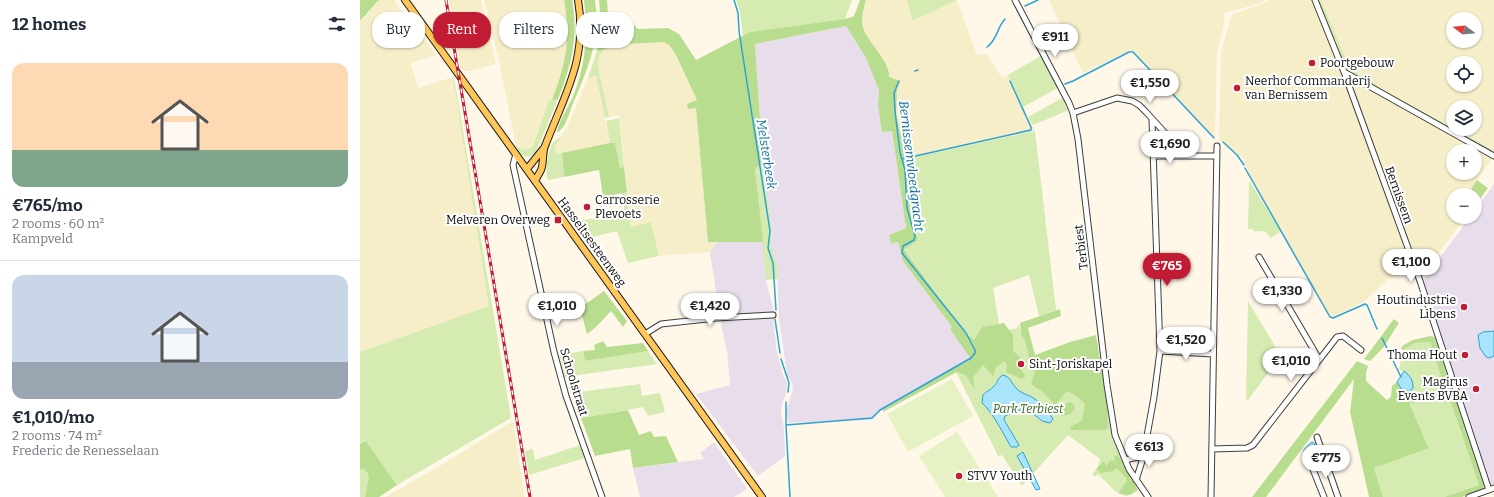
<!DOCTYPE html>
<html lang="en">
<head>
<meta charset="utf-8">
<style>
	body { margin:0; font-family:Bitter,serif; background:#f2f2f3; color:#1f2937; height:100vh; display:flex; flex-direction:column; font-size:15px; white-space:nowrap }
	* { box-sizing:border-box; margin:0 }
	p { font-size:13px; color:#747a83 }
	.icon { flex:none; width:22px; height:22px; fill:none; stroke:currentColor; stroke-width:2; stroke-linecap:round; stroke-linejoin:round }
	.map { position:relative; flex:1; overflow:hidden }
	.sheet { display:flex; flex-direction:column; background:#fff; width:360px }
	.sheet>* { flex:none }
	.hud { position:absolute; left:12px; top:12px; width:380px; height:36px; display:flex; gap:8px }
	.needle { width:26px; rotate:286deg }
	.controls { position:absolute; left:1086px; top:12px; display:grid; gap:8px }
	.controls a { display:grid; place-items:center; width:36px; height:36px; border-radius:50%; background:#fff; box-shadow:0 1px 3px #0004; font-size:20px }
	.price { position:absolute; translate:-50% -34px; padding:0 9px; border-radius:14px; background:#fff; color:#222; font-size:13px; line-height:26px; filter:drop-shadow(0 1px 2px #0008) }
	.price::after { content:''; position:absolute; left:50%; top:24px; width:12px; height:9px; margin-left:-6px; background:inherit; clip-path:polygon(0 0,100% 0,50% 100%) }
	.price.current { background:#c21c34; color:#fff }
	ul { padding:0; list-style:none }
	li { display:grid; align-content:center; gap:8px; height:212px; padding:0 12px }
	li+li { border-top:1px solid #e0e1e3 }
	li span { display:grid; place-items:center; height:124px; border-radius:12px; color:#555 }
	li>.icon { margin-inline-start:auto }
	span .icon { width:72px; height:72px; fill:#fffc; stroke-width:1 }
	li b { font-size:17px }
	h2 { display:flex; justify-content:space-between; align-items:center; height:48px; padding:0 12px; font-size:17px }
	.tag { padding:0 14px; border-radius:16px; background:#fff; box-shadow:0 1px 3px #0004; font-size:14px; line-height:36px }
	.tag.current { background:#c21c34; color:#fff }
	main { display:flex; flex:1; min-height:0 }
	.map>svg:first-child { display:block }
</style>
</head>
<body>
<main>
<section class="sheet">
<h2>12 homes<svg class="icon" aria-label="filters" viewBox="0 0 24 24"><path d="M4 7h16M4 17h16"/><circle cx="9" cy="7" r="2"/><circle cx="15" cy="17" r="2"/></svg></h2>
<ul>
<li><span style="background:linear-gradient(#ffd9b3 70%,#7fa58c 0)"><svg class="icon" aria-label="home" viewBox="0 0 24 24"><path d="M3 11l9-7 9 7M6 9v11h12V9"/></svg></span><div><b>€765/mo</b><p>2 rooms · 60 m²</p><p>Kampveld</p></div></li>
<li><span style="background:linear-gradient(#c9d6e8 70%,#9aa5b1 0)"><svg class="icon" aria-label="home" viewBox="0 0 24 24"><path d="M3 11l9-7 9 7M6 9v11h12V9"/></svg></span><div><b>€1,010/mo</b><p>2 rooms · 74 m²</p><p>Frederic de Renesselaan</p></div></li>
</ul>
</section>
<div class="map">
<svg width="1134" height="497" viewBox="0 0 1134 497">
	<rect width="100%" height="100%" fill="#fff8e9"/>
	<path fill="#e8deeb" d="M486 26 506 58 513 74 519 90 518 105 532 131 546 228 529 235 531 244 538 242 543 261 592 327 590 329 610 358 523 409 512 420 428 423 426 411 433 389 432 383H427L426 395 423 401 421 412 424 428 425 456 398 476 336 394 370 385 367 351 360 319 350 252 357 242H403L406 280 414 312 413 318 417 353 423 375 427 383H432L427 375 426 367 419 318 417 265 411 245 412 230 403 164 395 44Z
		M1134 184V484H1129L1062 282 1110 217H1115V210Z
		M354 442 387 489 374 497H280L273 468 344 459 340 453Z"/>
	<path fill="#f6eec8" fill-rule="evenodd" d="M19 0H34L40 9 46 13 73 51 77 55 51 63 58 88 93 77 130 306 0 352V20L9 13 13 5Z
		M89 0H121L136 64 110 71H104L100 67Z
		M124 0H204L207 18 208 39 202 74 192 100 189 101 173 146 170 149 163 150 156 146 139 61Z
		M506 0H547L552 21 597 0 617 55 625 54 628 56 642 78 648 75 675 131 545 159 536 114 537 89 540 81 529 77 504 29 502 21Z
		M689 0H905L898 4 864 13V24L857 53 855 138 771 50 723 73Z
		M911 0H952L1005 135 1052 271 1028 279 1004 302 970 318 917 226 891 178 883 159 867 145 859 140 861 53 869 23 872 15Z
		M961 0H1134V151L1094 129H1115V107H1093V128L994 73 990 69ZM1093 19H1115V41H1093ZM1093 63H1115V85H1093Z
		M304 41 310 46 316 55 338 100 327 104 336 108 348 242H357L350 252 299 256 291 222 271 227 259 115 249 117 238 66 239 58 244 49 265 44Z
		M236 76 250 144 197 154 195 151V146L207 127 228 78Z
		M1001 84 1133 157 1107 195H1093V217H1106L1060 277 992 91ZM1093 151H1115V173H1093Z
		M153 421 165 497H25L78 467Z"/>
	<path fill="#d5ebb1" d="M376 0H492L485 19 390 32 383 36 380 12Z
		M547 0H597L552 21Z
		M957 0H961L990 69 1031 94 1134 151V154L987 72 984 69Z
		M244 49 239 58 238 66 249 117 245 118 236 76 228 78 237 51Z
		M682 55 699 87 663 107 648 75Z
		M93 77H94L151 418 37 485 6 441 0 444V352L129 306Z
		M704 97 709 110 673 125 668 117Z
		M198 99 175 154 169 157C162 156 158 154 156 146 162 150 168 151 173 146L189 100Z
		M259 118 264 167 260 168 255 143H250L246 121Z
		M675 131 696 310 679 316 669 275 633 288 639 324 634 326 614 340 657 328 660 323 659 327 665 340 671 362 737 341 752 438 771 481 757 493 738 474 735 477 732 474 737 469 740 459 708 435 662 486 642 455 638 456 596 372 620 354 544 248 558 239 550 208 545 159Z
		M797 131 801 132 816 149 815 153 801 154 796 150 795 133Z
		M201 137 195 146V151L197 154 202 153 204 177 188 180C184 167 188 154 193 142Z
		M403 164 412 230 411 245 417 265 418 279 406 280 395 167Z
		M889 180 921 232 910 238C907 231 903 230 895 232L894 230 888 229Z
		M267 192 271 227 291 222 299 256 268 263 257 231 225 239 212 222 265 213 261 193Z
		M888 301 921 356 888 400H886Z
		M1070 342 1084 386 1078 392 1088 394 1119 485 1084 497H1023L1014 468 1069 447 1050 405 1051 395 1048 393 1051 391 1044 371 1039 370 1043 350 1055 343Z
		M223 351 225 361 288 351 297 364 204 377 199 355Z
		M280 384 282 396 300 393 305 412 288 416 283 407 221 418 211 393Z
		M220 445 225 458 169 475 165 451 173 449 175 460Z
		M0 469 5 470 9 476 5 497H0Z"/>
	<path fill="#b9dd8f" d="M0 0H19C12 6 8 14 0 20Z
		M204 0H212C219 35 211 67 198 99L192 100C206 63 211 40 204 0Z
		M224 0H235C241 40 227 71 212 106 209 115 205 128 197 133 198 121 210 105 214 94 226 63 228 32 224 0Z
		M239 0H247L249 30 254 35 264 31 272 23 278 29 308 28 319 34 336 60 390 32 485 19 494 16 500 0H506C504 7 502 15 502 22 503 39 531 61 529 77L540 81 537 89 536 114 543 144 550 209 558 240 544 249 615 347 608 335 614 340 622 327 644 323 653 335V351L661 358 656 361 665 376 662 379 646 372 647 364 644 361 636 367 633 376 623 365 613 377 615 390 606 375 597 372 523 412V409L610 358 590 329 592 327 543 261 538 242 531 244 529 235 546 228 532 131 522 132 518 105 519 90 506 58 486 26 395 44 403 164 395 168 403 242H348L336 108 328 109 327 104 337 100 316 55 310 46 304 42 265 44 237 51 241 26Z
		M250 143H255L260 168 264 167 267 192 243 197 239 170 204 177 202 153Z
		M1117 180 1128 188 1116 204 1115 195H1107Z
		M244 291 267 321 263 327 251 311 236 327 227 334 220 308Z
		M700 309 701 316 668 328 675 355 710 342 736 335 747 407 748 427 745 430H711L710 427 722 421 725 404 717 396 707 391 695 405 683 392 671 384 675 371V363L670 362 665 340 661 334 660 323Z
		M1034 319 1039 323 1023 348 1010 361 1004 359Z
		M1070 336 1075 337 1125 484 1123 489 1102 497H1084L1119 485 1088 394 1085 398 1080 399 1076 397 1078 392 1084 386 1070 342 1055 343 1043 350 1041 349 1042 346 1053 340Z
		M243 341 247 347 283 343 288 351 225 361 223 351 235 350 234 345Z
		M997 361 1008 366 1006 373V381L1027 400 1031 397 1032 386 1037 382 1042 390 1051 394 1050 405 1069 448 1014 468 1023 497H1009L990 412 994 379 906 497H892Z
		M708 402 712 403 715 407 711 414 702 416 698 410Z
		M268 410 279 435 291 431 294 437 306 436 318 462 273 468 270 449 235 456 221 418Z
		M6 441 37 485 19 497H5L9 476 5 470 0 469V444Z
		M758 455 778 490C769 496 768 497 758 493L767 481 766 478 757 468 753 471 741 473 736 469 744 461 747 468V464L750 461 754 460 756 463 754 456Z"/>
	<path fill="#e6f2c3" d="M592 379 613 416 548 452 527 414Z
		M597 432 638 497H585L559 456Z"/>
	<path fill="#aae4fa" stroke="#2da2d5" d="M1134 331V356L1129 358 1126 357 1120 348 1118 335 1123 332Z
		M1044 371C1050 376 1053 379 1053 388L1048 393 1042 390 1037 382Z
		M643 375C651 377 651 383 656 388 659 392 665 394 670 396 679 401 688 410 693 419L690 423 682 421 666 408 645 416 644 420 659 445 657 447H651C644 435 632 411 622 403L623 395C626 391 631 390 634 386 638 383 637 378 643 375Z
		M952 442 954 443 959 456 953 465 951 466C947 464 943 455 944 450 946 447 949 444 952 442Z
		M663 452 680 489 676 490 657 456Z"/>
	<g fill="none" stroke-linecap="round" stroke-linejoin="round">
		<path stroke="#2da2d5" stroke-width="1.5" d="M374 0 378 13 379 31 410 231 408 248 413 263 416 310
			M665 6 678 0
			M657 10 698 88
			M627 47C638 39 636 29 645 19
			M555 71 558 70
			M705 84 713 81 769 52H773L854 138
			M863 142 877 155 884 165
			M542 159 671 130V127L650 81
			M885 168 970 317 973 318 1005 304 1007 305 1017 329
			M415 319 420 353
			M1022 338 1041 377
			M421 359 429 383 428 392
			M1048 391 1053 402
			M426 402V425L430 497
			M426 425 512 418 520 410 611 358 615 353V350L606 333 542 253 543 246 554 240 555 236 547 208 545 170 540 152 535 111 534 93 539 81"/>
		<defs>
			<path id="minor" d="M655 0 709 103 713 113 718 139 747 385 755 435 769 469 788 497
				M955 0 984 72 1060 281 1129 490
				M984 72 1134 156
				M713 113 757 98 772 101 779 105 786 112 826 156H857
				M156 154 153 165 194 352 206 396 242 497
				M794 156H826
				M899 257 959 359
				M285 334 301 324 356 318 413 315
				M800 351 853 354
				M957 437 978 497
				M852 449 887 448 893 445 977 337 983 336 1001 350
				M765 460 778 457 783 453
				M952 467 964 497
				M776 480 783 458 794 397 800 351 792 120
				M851 497 857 146
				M1109 497 1134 488"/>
			<path id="major" d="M45 0 402 497
				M167 169 183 149
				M175 181C177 177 179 174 181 170 184 163 182 154 185 146 205 94 228 58 218 0"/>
		</defs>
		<use href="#minor" stroke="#3e3e3e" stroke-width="7"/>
		<use href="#major" stroke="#1c1c1c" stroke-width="8"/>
		<use href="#minor" stroke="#fff" stroke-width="5"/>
		<use href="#major" stroke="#ffc759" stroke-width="6"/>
		<defs>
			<path id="rail" d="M86 0 170 497"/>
		</defs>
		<use href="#rail" stroke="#c21c34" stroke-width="3"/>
		<use href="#rail" stroke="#fff" stroke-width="1.5" stroke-dasharray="4.5" stroke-linecap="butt"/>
	</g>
	<g fill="#c21c34" stroke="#fff" stroke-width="1.5">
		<circle cx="952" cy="63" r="4"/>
		<circle cx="877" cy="88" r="4"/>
		<circle cx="227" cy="207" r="4"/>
		<rect x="194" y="216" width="8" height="8" rx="2"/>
		<circle cx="1104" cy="307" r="4"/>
		<circle cx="1105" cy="355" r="4"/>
		<circle cx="661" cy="364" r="4"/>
		<circle cx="1116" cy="389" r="4"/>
		<circle cx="599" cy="476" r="4"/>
	</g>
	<g text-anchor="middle" stroke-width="4" stroke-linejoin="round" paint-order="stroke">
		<g font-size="12" fill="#0b0b0b" stroke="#fff" text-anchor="start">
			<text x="960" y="67">Poortgebouw</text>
			<text x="885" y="85">Neerhof Commanderij<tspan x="885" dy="14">van Bernissem</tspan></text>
			<text x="235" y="204">Carrosserie<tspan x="235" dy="14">Plevoets</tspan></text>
			<text x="190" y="224" text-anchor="end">Melveren Overweg</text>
			<text x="1096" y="304" text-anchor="end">Houtindustrie<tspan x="1096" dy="14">Libens</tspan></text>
			<text x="1097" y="359" text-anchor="end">Thoma Hout</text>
			<text x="669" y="368">Sint-Joriskapel</text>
			<text x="1108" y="386" text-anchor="end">Magirus<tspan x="1108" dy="14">Events BVBA</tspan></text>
			<text x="607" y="480">STVV Youth</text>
		</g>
		<g font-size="12" fill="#0b0b0b" stroke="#fff">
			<text transform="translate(1039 195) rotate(70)" y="4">Bernissem</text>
			<text transform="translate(232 242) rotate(54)" y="4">Hasseltsesteenweg</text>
			<text transform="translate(721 247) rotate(-97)" y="4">Terbiest</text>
			<text transform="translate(214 382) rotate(73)" y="4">Schoolstraat</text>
		</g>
		<g font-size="12" font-style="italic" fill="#306519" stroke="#fff">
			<text x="668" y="413">Park Terbiest</text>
		</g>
		<g font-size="13" font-style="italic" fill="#0e70a2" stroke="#fff">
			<text transform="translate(407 154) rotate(81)" y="5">Melsterbeek</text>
			<text transform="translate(552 166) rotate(83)" y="5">Bernissemvloedgracht</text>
		</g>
	</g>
</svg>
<div class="controls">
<a><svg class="needle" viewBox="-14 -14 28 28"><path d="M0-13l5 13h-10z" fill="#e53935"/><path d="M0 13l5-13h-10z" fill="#747a83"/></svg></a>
<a><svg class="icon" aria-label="locate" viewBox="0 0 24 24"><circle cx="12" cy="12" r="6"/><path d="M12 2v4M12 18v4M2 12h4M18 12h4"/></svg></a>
<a><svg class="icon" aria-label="layers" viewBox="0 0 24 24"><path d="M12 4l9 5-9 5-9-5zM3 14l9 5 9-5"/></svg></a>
<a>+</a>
<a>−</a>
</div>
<b class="price" style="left:695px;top:58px">€911</b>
<b class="price" style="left:790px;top:104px">€1,550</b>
<b class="price" style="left:810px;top:165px">€1,690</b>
<b class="price" style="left:1051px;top:283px">€1,100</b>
<b class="price current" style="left:807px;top:287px">€765</b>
<b class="price" style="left:922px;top:312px">€1,330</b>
<b class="price" style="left:197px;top:327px">€1,010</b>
<b class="price" style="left:350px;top:327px">€1,420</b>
<b class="price" style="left:826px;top:361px">€1,520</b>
<b class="price" style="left:931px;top:382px">€1,010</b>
<b class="price" style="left:789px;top:468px">€613</b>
<b class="price" style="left:966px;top:479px">€775</b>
<div class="hud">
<a class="tag">Buy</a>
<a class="tag current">Rent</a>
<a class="tag">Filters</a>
<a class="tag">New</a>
</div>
</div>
</main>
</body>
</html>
